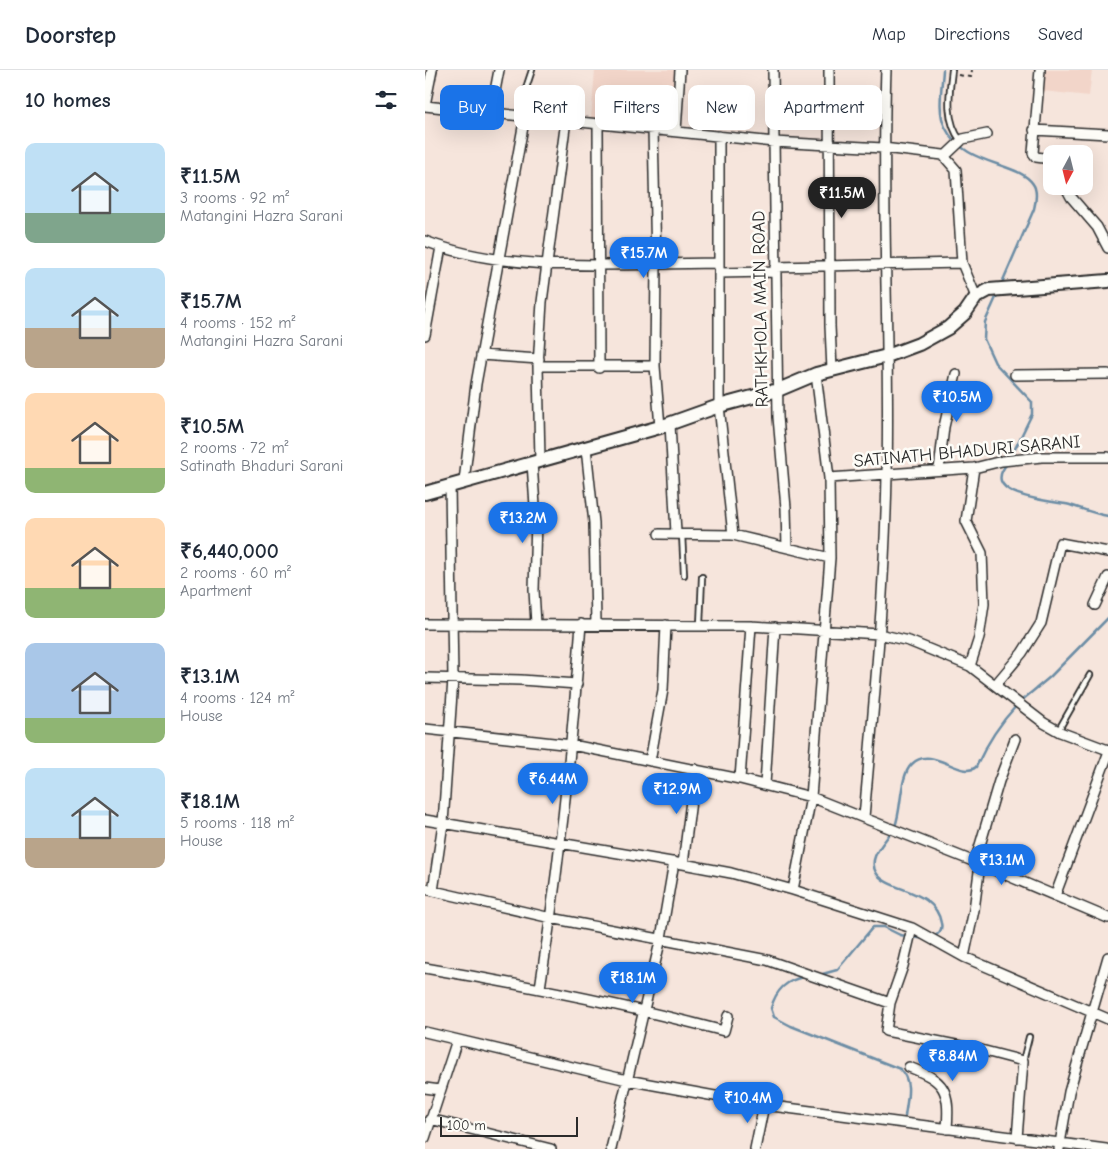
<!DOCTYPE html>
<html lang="en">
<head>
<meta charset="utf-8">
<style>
	body { margin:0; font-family:"Comic Neue",sans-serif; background:#f2f2f3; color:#1f2937; height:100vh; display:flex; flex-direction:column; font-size:19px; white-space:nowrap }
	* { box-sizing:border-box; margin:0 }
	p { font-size:16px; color:#747a83 }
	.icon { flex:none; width:28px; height:28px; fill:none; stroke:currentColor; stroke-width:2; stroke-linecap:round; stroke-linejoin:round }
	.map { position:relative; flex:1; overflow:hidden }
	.details { display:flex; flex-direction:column; background:#fff; width:425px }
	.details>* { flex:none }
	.banner { position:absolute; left:15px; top:15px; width:475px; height:45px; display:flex; gap:10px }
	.needle { width:32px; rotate:187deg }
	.buttons { position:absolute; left:618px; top:75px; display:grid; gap:10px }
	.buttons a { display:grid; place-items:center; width:50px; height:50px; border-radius:10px; background:#fff; box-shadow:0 5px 20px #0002; font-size:25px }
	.scale { position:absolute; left:15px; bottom:12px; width:138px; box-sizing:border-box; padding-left:5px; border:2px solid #2b2b2b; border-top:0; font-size:14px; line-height:18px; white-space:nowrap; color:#2b2b2b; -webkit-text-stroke:4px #fdfcf7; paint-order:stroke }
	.price { position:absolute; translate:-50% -42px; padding:0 11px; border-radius:18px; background:#1a73e8; color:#fff; font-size:16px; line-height:32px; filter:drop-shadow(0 1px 2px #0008) }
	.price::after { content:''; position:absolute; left:50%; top:30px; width:15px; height:11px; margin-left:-8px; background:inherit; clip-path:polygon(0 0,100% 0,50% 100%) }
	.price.current { background:#222; color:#fff }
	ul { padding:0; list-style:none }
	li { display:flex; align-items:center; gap:15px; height:125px; padding:0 25px }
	li span { display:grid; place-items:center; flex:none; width:140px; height:100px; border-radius:10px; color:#555 }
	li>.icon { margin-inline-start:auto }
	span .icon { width:60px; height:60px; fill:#fffc; stroke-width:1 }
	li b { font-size:21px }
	h2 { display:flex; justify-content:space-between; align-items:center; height:60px; padding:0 25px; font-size:21px }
	.chip { padding:0 18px; border-radius:10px; background:#fff; box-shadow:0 5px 20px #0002; font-size:18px; line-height:45px }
	.chip.current { background:#1a73e8; color:#fff }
	header { display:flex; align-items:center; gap:30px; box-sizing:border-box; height:70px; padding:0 25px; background:#fff; border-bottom:1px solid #e0e1e3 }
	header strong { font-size:24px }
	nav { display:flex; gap:28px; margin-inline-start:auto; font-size:18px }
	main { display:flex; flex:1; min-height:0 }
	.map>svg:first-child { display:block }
</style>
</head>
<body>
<header>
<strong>Doorstep</strong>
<nav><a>Map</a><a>Directions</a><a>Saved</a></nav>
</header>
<main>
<section class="details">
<h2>10 homes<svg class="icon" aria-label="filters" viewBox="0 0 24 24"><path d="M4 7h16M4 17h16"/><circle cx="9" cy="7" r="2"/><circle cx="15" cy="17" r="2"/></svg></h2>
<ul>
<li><span style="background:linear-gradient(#bfe0f5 70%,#7fa58c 0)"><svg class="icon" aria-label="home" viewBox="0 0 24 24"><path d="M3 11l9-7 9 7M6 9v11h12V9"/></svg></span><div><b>₹11.5M</b><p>3 rooms · 92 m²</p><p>Matangini Hazra Sarani</p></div></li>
<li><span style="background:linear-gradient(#bfe0f5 60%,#b9a48a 0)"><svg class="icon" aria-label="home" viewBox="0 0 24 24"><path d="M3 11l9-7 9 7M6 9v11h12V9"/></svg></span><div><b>₹15.7M</b><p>4 rooms · 152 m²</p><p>Matangini Hazra Sarani</p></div></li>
<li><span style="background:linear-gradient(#ffd9b3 75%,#8fb573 0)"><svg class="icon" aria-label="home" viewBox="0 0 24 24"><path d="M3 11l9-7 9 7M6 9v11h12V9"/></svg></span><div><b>₹10.5M</b><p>2 rooms · 72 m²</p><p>Satinath Bhaduri Sarani</p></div></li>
<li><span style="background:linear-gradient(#ffd9b3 70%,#8fb573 0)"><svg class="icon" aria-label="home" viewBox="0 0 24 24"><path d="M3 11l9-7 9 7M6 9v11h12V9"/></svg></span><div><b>₹6,440,000</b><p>2 rooms · 60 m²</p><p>Apartment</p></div></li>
<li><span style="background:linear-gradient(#a9c7e8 75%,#8fb573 0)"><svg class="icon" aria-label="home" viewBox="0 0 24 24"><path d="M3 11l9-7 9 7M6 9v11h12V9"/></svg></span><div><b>₹13.1M</b><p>4 rooms · 124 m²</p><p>House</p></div></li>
<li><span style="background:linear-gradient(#bfe0f5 70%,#b9a48a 0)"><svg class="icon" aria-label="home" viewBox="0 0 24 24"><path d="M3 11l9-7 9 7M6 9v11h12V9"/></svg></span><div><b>₹18.1M</b><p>5 rooms · 118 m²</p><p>House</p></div></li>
</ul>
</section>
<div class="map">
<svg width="683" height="1079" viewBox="0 0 683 1079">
	<rect width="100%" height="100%" fill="#f6e5dc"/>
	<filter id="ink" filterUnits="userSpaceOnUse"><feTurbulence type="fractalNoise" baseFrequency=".02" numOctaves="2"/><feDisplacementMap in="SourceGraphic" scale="10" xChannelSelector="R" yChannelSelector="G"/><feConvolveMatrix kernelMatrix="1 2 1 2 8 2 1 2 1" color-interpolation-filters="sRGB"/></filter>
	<g filter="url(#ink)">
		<path fill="#f2d5c9" d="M170 0H252L247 57 166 49Z
			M620 0H667L664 26 618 21Z"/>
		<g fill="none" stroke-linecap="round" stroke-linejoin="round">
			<path stroke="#6c8da5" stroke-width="2.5" d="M518 0C517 17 512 41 520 57 539 97 593 91 608 114 613 121 611 131 609 139L576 215
				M573 223 560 252 559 269 570 293 607 332V344L586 387
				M582 394C553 427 630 431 645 435 658 439 670 444 683 446
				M596 631 625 607 683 548
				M508 867C514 864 518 860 516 853 510 819 465 822 452 804 440 787 463 770 470 756 477 740 474 706 487 694 507 674 535 710 551 697 562 673 574 654 592 635
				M394 905 412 900 448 857H459L475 865 500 869
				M379 907C361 910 351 920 346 938L349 947 366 956 475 999C488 1011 482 1030 480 1046"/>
			<defs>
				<path id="lane" d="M527 0C524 24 520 51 536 71
					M100 46 102 15 107 0
					M257 464 259 505
					M275 555 277 507
					M633 661 665 605
					M598 991 604 967"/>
				<path id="street" d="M348 0 353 347 361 438 362 477
					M404 0 405 256 407 300
					M615 0 608 83 611 87 626 89
					M0 35 7 0
					M0 36 349 72 458 78 518 85 531 100 537 193 551 227
					M66 42 74 0
					M173 54 174 298
					M228 59 231 193 230 296 235 357
					M609 60 683 64
					M251 61 255 0
					M294 66V336L308 465
					M520 86 538 69 562 64
					M640 116 646 127 672 157 683 178
					M0 171C86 205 202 193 294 193
					M350 197 537 193
					M294 203 350 202
					M0 265 16 177
					M56 285 114 289
					M113 296 117 232 141 50
					M590 305 683 304
					M245 354 251 463
					M161 378 169 453 171 554
					M115 391 113 296H230
					M107 393 111 450 109 520 111 554
					M514 400 519 357 531 304
					M404 408 549 398 577 391 617 387H683
					M39 411 51 314 100 46
					M234 464 308 465 405 488
					M670 535 683 507
					M0 554 326 556 454 564 484 571 545 596 619 653 635 662 683 680
					M545 596 554 568 559 534 557 483 541 451 549 398
					M0 608 96 610 152 614
					M571 614 597 583 616 553 635 473 683 482
					M0 659 147 675 315 709 386 727 555 794 683 848
					M225 691 238 620 241 555
					M315 709 326 556
					M340 715 350 557
					M439 747C449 633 460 519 462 404 465 270 456 135 461 0
					M0 750 258 794 306 803 368 820 487 858 539 887 683 949
					M550 792 574 711 590 669
					M258 794 270 699
					M0 819 126 848 342 890 465 933
					M368 820 386 727 405 488 404 408 391 304
					M8 821 18 753 28 609 25 415
					M630 826 683 684
					M487 858 478 896 465 933 461 961 556 980 598 991 592 1068
					M539 887 549 840 555 794
					M0 898C101 915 200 935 299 961L303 946
					M115 918C134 797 147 676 156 554
					M0 962 202 1010 339 1035 681 1079
					M484 997C520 1011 525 1019 522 1059
					M0 1018 15 1020
					M5 1049 126 1079
					M0 1068 32 970
					M186 1079 236 868 249 792
					M330 1079 339 1035
					M634 1079 644 1022 683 887"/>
				<path id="secondary" d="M0 423 235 357 294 336 353 320 391 304 462 286 494 274 523 258 540 243 551 227 564 220 683 211"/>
			</defs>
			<use href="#lane" stroke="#2b2b2b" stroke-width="8"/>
			<use href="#street" stroke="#2b2b2b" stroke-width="12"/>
			<use href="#secondary" stroke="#2b2b2b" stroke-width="16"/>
			<path stroke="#2b2b2b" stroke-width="2" stroke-dasharray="5 4" stroke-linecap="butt" d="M533 5 546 7 547 0"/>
			<use href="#lane" stroke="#fdfcf7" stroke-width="4.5"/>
			<use href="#street" stroke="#fdfcf7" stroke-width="9"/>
			<use href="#secondary" stroke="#fdfcf7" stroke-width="12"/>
		</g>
	</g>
	<g text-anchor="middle" stroke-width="5" stroke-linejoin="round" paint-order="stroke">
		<g font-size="18" fill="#2b2b2b" stroke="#fdfcf7">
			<text transform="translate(335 239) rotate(-91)" y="6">RATHKHOLA MAIN ROAD</text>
			<text transform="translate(542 381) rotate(-5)" y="6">SATINATH BHADURI SARANI</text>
		</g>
	</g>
</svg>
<div class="buttons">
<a><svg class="needle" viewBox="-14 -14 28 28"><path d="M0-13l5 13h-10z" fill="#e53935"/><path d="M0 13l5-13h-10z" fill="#747a83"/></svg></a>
</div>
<div class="scale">100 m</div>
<b class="price current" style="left:417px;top:149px">₹11.5M</b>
<b class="price" style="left:219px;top:209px">₹15.7M</b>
<b class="price" style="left:532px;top:353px">₹10.5M</b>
<b class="price" style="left:98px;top:474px">₹13.2M</b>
<b class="price" style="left:128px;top:735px">₹6.44M</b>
<b class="price" style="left:252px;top:745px">₹12.9M</b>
<b class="price" style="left:577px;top:816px">₹13.1M</b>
<b class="price" style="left:208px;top:934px">₹18.1M</b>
<b class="price" style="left:528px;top:1012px">₹8.84M</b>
<b class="price" style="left:323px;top:1054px">₹10.4M</b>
<div class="banner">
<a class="chip current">Buy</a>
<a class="chip">Rent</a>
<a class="chip">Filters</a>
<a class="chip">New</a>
<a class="chip">Apartment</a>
</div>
</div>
</main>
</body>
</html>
